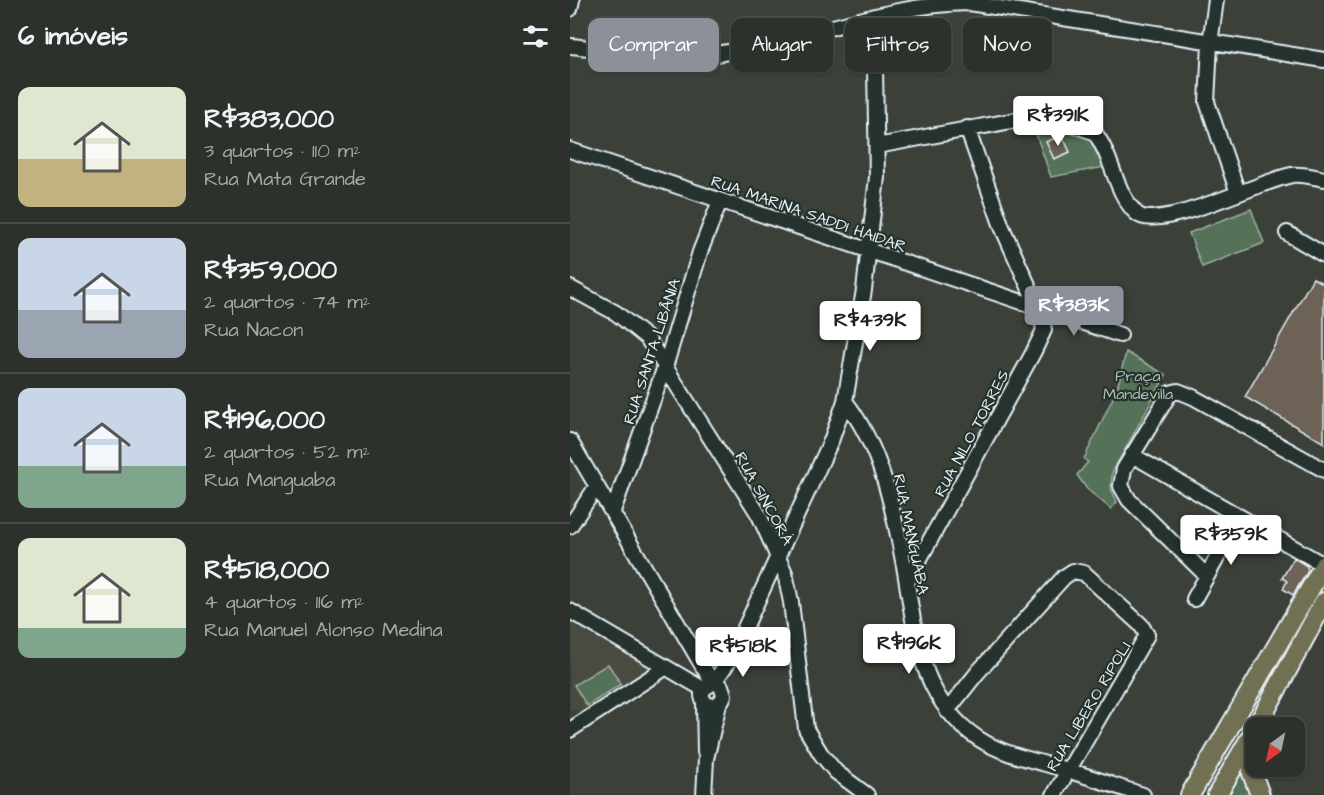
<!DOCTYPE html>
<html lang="pt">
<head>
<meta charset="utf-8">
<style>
	body { margin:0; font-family:"Architects Daughter",sans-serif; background:#343933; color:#f1f3f6; height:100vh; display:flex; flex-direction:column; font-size:22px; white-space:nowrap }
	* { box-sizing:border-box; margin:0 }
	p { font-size:20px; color:#a6a9a9 }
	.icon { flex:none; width:33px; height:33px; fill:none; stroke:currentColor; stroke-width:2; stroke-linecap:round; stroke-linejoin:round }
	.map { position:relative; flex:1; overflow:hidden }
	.side { display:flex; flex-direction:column; background:#2c312b; width:570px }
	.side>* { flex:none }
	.guide { position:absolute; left:18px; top:18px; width:570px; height:54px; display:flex; gap:12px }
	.needle { width:39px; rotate:213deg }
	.buttons { position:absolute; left:675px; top:717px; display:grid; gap:12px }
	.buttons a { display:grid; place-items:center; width:60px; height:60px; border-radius:12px; background:#2c312b; box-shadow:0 2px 4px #0004,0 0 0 2px #484c47; font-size:30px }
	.price { position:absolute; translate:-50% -51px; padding:0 14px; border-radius:6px; background:#fff; color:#222; font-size:20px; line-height:39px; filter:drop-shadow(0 2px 3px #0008) }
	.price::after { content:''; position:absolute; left:50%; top:36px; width:18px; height:14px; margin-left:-9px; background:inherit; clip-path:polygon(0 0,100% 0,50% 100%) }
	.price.active { background:#8c9099; color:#fff }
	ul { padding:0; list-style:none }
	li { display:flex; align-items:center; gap:18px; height:150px; padding:0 18px }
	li+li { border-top:2px solid #484c47 }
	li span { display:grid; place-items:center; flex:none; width:168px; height:120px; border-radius:12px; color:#555 }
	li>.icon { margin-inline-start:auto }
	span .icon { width:72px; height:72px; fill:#fffc; stroke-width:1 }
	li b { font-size:26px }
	h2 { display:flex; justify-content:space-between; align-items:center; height:72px; padding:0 18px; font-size:26px }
	.pill { padding:0 21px; border-radius:12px; background:#2c312b; box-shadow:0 2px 4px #0004,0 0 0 2px #484c47; font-size:21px; line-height:54px }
	.pill.active { background:#8c9099; color:#fff }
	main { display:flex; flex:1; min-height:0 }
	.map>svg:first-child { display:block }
</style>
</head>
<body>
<main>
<section class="side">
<h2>6 imóveis<svg class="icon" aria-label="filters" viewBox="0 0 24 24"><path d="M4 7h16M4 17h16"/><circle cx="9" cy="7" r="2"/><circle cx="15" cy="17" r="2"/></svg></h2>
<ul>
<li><span style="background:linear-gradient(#dfe7d0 60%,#c2b280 0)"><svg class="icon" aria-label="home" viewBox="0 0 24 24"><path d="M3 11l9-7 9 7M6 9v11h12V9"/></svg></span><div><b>R$383,000</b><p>3 quartos · 110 m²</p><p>Rua Mata Grande</p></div></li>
<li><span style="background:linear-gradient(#c9d6e8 60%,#9aa5b1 0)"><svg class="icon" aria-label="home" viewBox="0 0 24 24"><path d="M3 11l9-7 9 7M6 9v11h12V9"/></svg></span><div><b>R$359,000</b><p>2 quartos · 74 m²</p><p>Rua Nacon</p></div></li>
<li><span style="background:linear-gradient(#c9d6e8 65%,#7fa58c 0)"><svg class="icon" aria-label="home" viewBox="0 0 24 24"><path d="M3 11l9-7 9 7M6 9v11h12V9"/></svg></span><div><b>R$196,000</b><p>2 quartos · 52 m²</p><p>Rua Manguaba</p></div></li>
<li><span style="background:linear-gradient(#dfe7d0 75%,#7fa58c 0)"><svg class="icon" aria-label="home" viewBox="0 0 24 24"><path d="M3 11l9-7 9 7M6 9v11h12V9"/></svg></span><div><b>R$518,000</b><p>4 quartos · 116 m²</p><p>Rua Manuel Alonso Medina</p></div></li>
</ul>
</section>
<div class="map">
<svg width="754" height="795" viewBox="0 0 754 795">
	<rect width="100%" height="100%" fill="#3b4139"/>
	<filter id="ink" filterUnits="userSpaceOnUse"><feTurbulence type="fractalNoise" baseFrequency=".0167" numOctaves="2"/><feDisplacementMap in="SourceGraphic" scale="12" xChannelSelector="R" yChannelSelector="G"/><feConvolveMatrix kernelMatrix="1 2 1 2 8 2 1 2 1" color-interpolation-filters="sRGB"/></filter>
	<g filter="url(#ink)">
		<path fill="#4a4b41" d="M0 621 76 665 78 671 70 679 16 712 0 710Z"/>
		<path fill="#547158" stroke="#9eb1a8" stroke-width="1.5" d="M477 122C515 133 519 128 535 167L481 177 462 123Z
			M681 209 694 243 632 267 619 233Z
			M556 352 596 375 542 473 541 488 547 502 541 509 517 489 507 475 518 462 514 459 547 389Z
			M38 664 51 684 17 706 4 685Z
			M674 767 685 795H657Z"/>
		<path fill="#6c6255" stroke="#e8f1f8" stroke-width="1.5" d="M492 135 500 152 484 159 476 142Z
			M743 278 754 284V443L675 397Z
			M724 558 737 566 738 571 723 595 713 589 717 581 712 578Z"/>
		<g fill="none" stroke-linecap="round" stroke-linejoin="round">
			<defs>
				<path id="minor" d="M646 0 640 44 637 102 668 193
					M0 9 2 0
					M0 46C45 50 100 60 145 54 231 43 311 4 399 3L754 60
					M307 146 463 117H479L524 132C543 156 544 191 566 213 586 234 692 180 722 175 733 174 744 177 754 179
					M0 150 550 335
					M717 233 754 255
					M0 288 46 313 77 338 189 515 215 573 221 602 236 729 251 754 266 772 297 795
					M275 401C312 449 323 508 334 566 346 632 348 699 409 739 434 755 463 760 490 768 518 776 545 786 573 795
					M0 441 142 682
					M562 455 754 565
					M43 511 96 364 130 252 150 201
					M0 526 27 486
					M637 576 559 500 551 486 554 469 600 393 608 391 623 397 754 470
					M337 582 463 353 474 330 471 314 432 227 397 128
					M624 599 670 517
					M0 611 133 689
					M144 682 151 686 154 695C149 713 127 706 133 689L144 682 161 658 261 441 275 401 294 290 307 177 304 16
					M134 703 135 752
					M377 711 408 672 494 577 503 571 514 573 571 625 577 635 484 795
					M0 730 95 668
					M134 795 136 759 149 704"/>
				<path id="major" d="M686 728 754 602
					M683 735 682 773 690 795
					M620 795 754 565
					M647 795 686 728"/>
			</defs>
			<use href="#minor" stroke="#e8f1f8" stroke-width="18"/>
			<use href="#major" stroke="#e8f1f8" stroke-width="22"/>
			<use href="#minor" stroke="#26332d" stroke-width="14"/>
			<use href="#major" stroke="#716f52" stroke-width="18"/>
		</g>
	</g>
	<g text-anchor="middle" stroke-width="4.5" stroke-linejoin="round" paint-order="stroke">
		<g font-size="16" fill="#e8f1f8" stroke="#26332d">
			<text transform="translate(239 213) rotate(19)" y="6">RUA MARINA SADDI HAIDAR</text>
			<text transform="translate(81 351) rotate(-72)" y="6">RUA SANTA LIBÂNIA</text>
			<text transform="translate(401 433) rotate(-62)" y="6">RUA NILO TORRES</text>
			<text transform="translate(195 498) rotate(61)" y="6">RUA SINCORÁ</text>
			<text transform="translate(342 534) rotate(78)" y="6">RUA MANGUABA</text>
			<text transform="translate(518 706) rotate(-59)" y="6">RUA LIBERO RIPOLI</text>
		</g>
		<g font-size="16" fill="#adbeb8" stroke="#26332d">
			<text x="568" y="381">Praça<tspan x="568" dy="18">Mandevilla</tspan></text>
		</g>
	</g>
</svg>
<div class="buttons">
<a><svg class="needle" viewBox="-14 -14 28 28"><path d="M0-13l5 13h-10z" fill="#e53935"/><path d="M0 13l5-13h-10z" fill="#a6a9a9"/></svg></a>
</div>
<b class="price" style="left:488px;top:147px">R$391K</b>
<b class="price active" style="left:504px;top:337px">R$383K</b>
<b class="price" style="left:300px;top:352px">R$439K</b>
<b class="price" style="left:661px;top:566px">R$359K</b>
<b class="price" style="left:339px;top:675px">R$196K</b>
<b class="price" style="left:173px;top:678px">R$518K</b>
<div class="guide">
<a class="pill active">Comprar</a>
<a class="pill">Alugar</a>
<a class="pill">Filtros</a>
<a class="pill">Novo</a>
</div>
</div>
</main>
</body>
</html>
